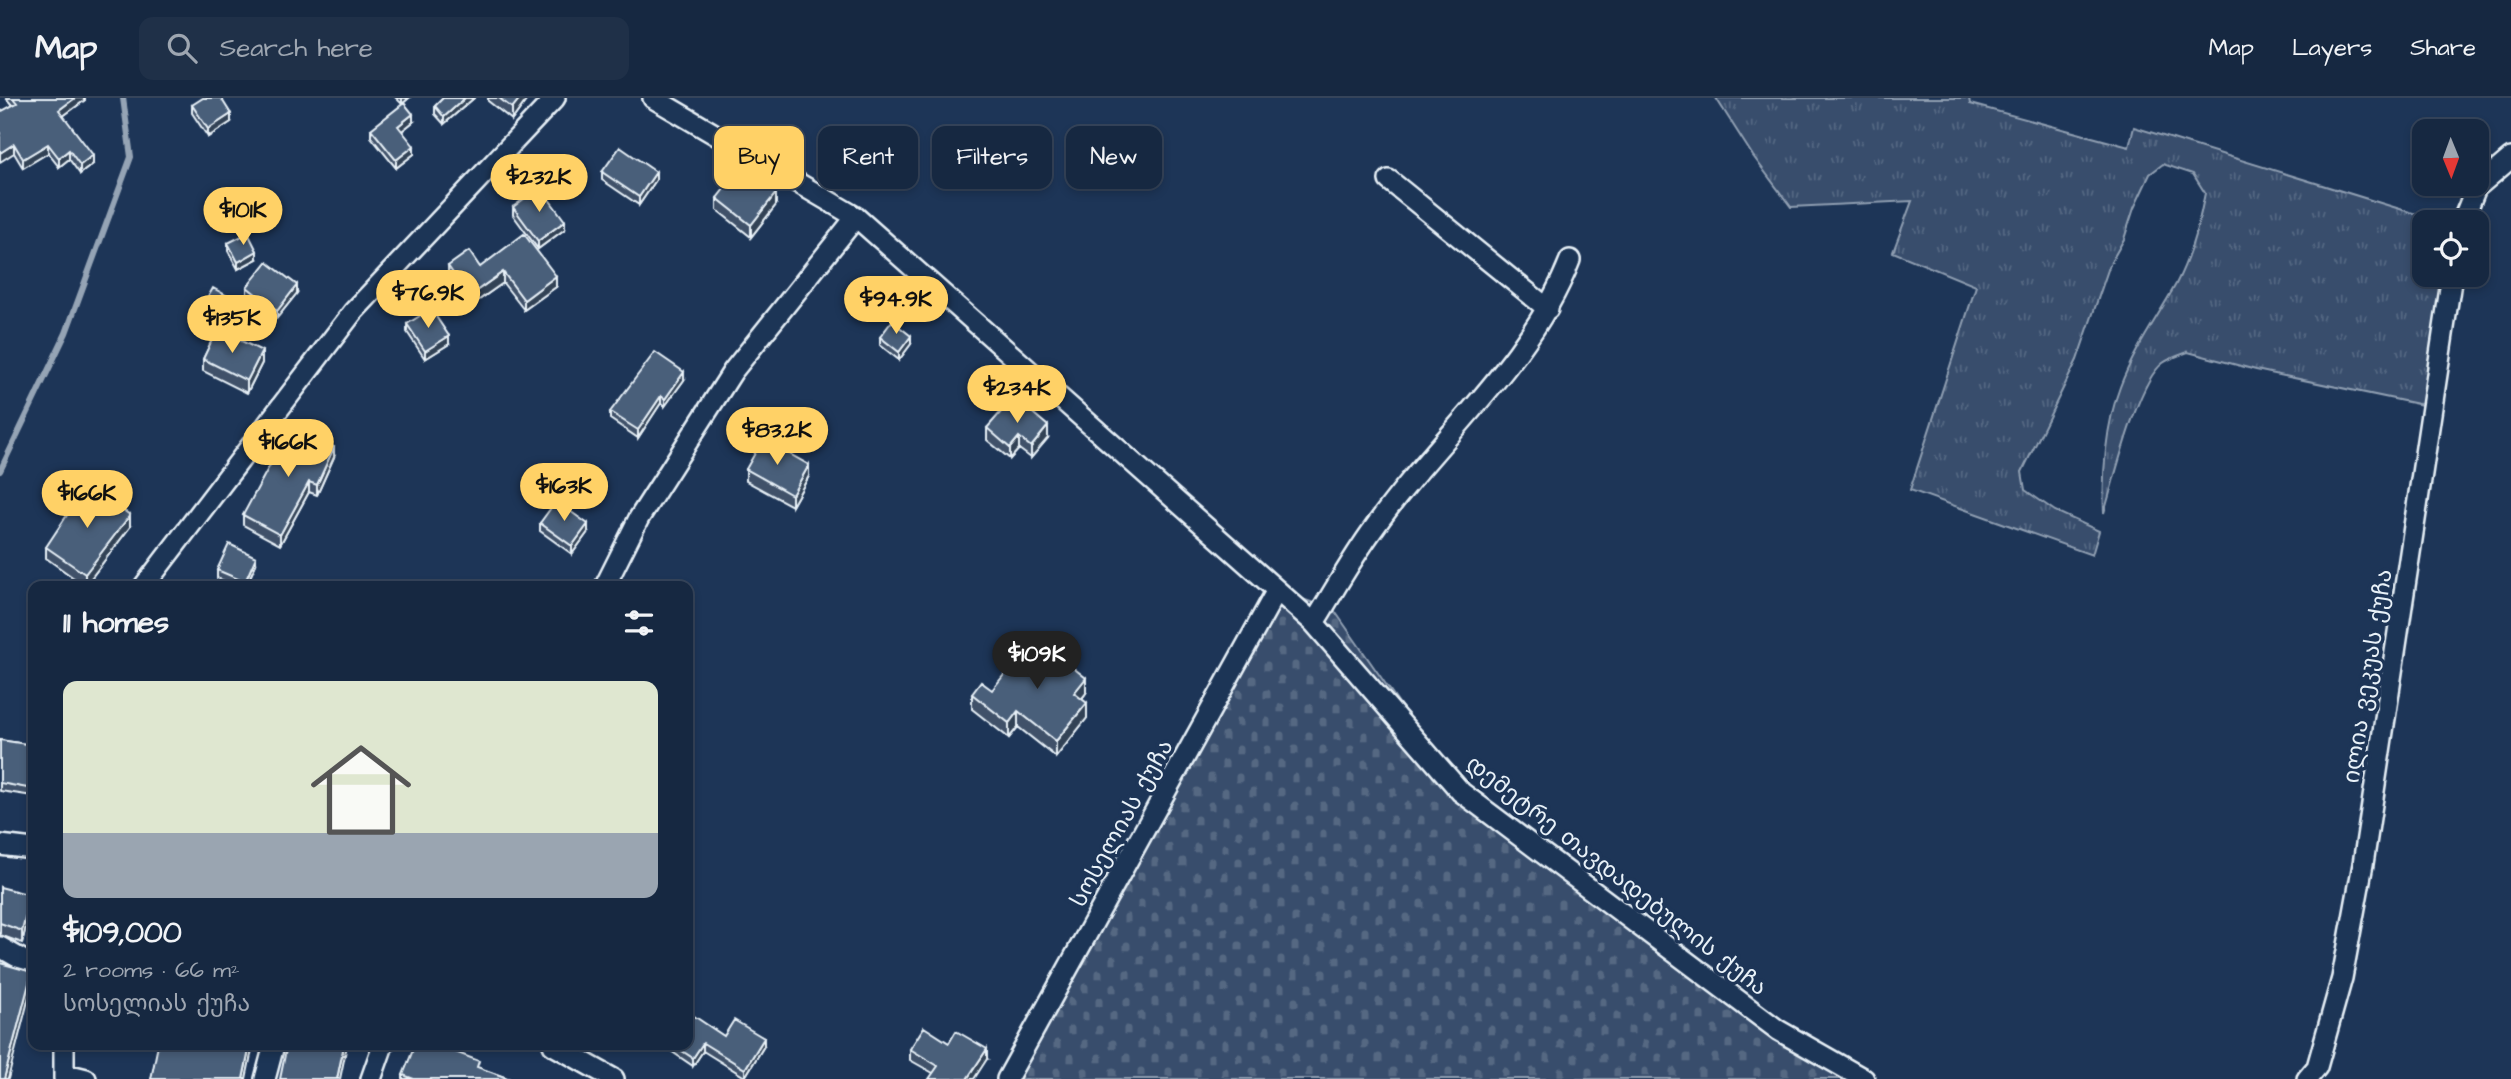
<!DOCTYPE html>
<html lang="en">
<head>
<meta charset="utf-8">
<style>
	body { margin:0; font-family:"Architects Daughter","Noto Sans Georgian",sans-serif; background:#1f3048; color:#f1f3f6; height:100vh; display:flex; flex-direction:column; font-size:26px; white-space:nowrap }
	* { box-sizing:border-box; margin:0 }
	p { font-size:23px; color:#9ea6b1 }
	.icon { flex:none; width:38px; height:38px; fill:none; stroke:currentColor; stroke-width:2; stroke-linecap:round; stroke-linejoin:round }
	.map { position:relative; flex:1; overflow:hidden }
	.drawer { position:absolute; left:28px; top:483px; width:665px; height:469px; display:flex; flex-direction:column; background:#162841; border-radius:14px; box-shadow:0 4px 10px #0003,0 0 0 2px #35445a }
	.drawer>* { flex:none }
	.top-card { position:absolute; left:714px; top:28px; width:665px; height:63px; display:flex; gap:14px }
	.needle { width:46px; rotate:179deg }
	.controls { position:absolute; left:2412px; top:21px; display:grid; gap:14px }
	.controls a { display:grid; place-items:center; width:77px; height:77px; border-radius:14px; background:#162841; box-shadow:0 4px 10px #0003,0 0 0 2px #35445a; font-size:35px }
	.price { position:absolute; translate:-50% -60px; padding:0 16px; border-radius:24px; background:#ffd166; color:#111; font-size:23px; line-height:46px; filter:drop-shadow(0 2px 4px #0008) }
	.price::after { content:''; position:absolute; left:50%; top:42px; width:21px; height:16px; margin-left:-10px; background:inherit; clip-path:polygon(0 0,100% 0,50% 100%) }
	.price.selected { background:#222; color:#fff }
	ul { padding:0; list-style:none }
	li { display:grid; align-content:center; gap:14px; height:371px; padding:0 35px }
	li+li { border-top:2px solid #35445a }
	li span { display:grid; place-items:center; height:217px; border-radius:14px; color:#555 }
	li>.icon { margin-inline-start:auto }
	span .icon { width:126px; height:126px; fill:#fffc; stroke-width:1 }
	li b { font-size:30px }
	h2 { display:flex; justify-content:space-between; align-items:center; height:84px; padding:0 35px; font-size:30px }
	.pill { padding:0 24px; border-radius:14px; background:#162841; box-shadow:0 4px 10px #0003,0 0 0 2px #35445a; font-size:24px; line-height:63px }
	.pill.selected { background:#ffd166; color:#111 }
	header { display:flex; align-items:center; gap:42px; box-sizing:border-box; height:98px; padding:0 35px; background:#162841; border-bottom:2px solid #35445a }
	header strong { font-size:33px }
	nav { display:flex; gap:38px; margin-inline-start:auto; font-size:24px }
	.search { width:490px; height:63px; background:#1f3048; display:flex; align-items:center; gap:18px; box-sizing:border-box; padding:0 24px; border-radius:14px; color:#9ea6b1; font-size:26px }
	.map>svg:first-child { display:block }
</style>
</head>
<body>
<header>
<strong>Map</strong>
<div class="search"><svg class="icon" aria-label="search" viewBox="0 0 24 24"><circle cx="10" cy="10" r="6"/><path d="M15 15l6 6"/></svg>Search here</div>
<nav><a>Map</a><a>Layers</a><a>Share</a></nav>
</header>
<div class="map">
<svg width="2511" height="981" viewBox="0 0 2511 981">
	<defs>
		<pattern id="grass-tufts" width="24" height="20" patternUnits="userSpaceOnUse" patternTransform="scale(1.75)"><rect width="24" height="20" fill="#374d6c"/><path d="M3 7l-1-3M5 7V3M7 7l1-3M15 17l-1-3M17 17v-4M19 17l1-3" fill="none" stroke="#546782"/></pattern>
		<pattern id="cemetery-stones" width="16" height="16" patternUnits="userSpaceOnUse" patternTransform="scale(1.75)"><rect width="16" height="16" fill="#374d6c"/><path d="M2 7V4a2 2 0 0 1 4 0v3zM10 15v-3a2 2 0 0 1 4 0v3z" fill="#546782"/></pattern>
	</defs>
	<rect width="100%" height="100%" fill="#1d3557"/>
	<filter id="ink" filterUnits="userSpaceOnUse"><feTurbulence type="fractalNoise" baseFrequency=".0143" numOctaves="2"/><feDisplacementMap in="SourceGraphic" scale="14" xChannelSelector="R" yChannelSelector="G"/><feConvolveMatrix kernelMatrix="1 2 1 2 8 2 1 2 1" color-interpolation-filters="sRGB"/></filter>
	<g filter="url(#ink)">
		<path fill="url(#grass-tufts)" stroke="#909fb2" stroke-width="2" d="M1716 0H1969L1970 6 2129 49 2134 29 2442 124H2424V177H2452L2432 309 2256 272 2188 254C2180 257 2170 260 2163 265 2137 284 2114 383 2104 415 2102 377 2106 325 2120 289 2134 252 2157 220 2176 186 2191 157 2199 127 2205 95L2193 76 2163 66 2150 76 2134 110 2124 141 2110 166 2077 262 2022 374 2025 392 2055 413 2099 433 2092 457 1910 392 1976 188 1893 154 1912 103 1791 109 1753 58Z"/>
		<path fill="url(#cemetery-stones)" stroke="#909fb2" stroke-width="2" d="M1277 492 1334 512 1461 694 1778 932 1864 981H1007Z"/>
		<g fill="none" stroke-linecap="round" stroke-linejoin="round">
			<path stroke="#95a4b5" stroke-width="6" d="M0 373 66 235 131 59 123 0"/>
			<defs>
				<path id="minor" d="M653 0 856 119 1314 525 1461 694 1778 932 1864 981
					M1389 82 1548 211
					M2462 124 2476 90 2511 60
					M144 488 353 214 555 0
					M605 488 639 420 733 273 856 119
					M1314 525C1334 493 1352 460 1374 430 1437 340 1530 266 1570 162
					M0 747 33 751
					M0 849 33 868
					M553 947 614 981
					M66 976 86 981
					M64 981V947
					M265 981 274 947
					M371 981 383 947
					M1007 981 1277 492
					M2307 981 2317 969 2342 880 2363 766 2452 177"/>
			</defs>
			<use href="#minor" stroke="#e8f1f8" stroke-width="24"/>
			<use href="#minor" stroke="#1d3557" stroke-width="19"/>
		</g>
		<path fill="#3f5169" stroke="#e8f1f8" stroke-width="2" d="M6 0H85V2L63 18 93 66 80 76 69 61 59 69 48 55 23 70 14 55 12 7Z
			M396 0H409L402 6Z
			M443 0H474L444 26 435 16V8Z
			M488 0H528L512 22 488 3Z
			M192 7 231 24 208 39 192 15Z
			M413 24 402 33 414 56 396 70 371 39V31Z
			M602 74 656 82 639 107 602 82Z
			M717 100 776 107 751 139 717 112Z
			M513 109 565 131 538 151 513 117Z
			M228 145 257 161 238 171 228 153Z
			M448 168 480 169 556 189 524 212 503 185 469 209 448 179Z
			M247 189 297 195 277 220 247 197Z
			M240 213 227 236 262 265 247 295 203 273V261L217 233 199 223V215Z
			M407 226 449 246 425 261 407 234Z
			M880 239 911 246 899 262 880 247Z
			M684 282 665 308 661 305 638 340 610 321V314Z
			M987 330 1048 340 1031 360 1019 351 1010 361 987 342Z
			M334 359 317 397 309 394 280 447 243 427V417Z
			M746 371 809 378 792 408 746 383Z
			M540 425 588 434 572 456 540 433Z
			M130 429 85 488 46 460V449Z
			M256 466 246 488H236L217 480V472Z
			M33 562V581H31V573Z
			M992 592 1086 595 1082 601 1087 620 1056 659 1018 629 1009 640 972 611V596Z
			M0 642 33 647V698L0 693Z
			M0 789 31 808 22 845 0 837Z
			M724 938 764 948 745 979 703 953 693 968 665 949V947H688Z
			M949 945 987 961 933 975 910 962V951Z
			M479 970 510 981H403V977Z"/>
		<path fill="#334255" stroke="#e8f1f8" stroke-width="2" d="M75 0H85V2L59 21V12Z
			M402 0H409L402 6Z
			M465 0H474L444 26V19Z
			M520 0H528L512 22V10Z
			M231 16V24L208 39V31Z
			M413 16V24L398 36V28Z
			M14 46V55L0 64V55Z
			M48 46V55L23 70V61Z
			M414 48V56L396 70V62Z
			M69 52V61L59 69V60Z
			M93 57V66L80 76V67Z
			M656 74V82L639 107V99Z
			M776 95V107L751 139V127Z
			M565 123V131L538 151V143Z
			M257 153V161L238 171V164Z
			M503 174V185L469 209V198Z
			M556 178V189L524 212V202Z
			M297 187V195L277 220V213Z
			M240 205V213L226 238V230Z
			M449 238V246L425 261V253Z
			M911 238V246L899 262V254Z
			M262 253V265L247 295V283Z
			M684 274V282L665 308V301Z
			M661 298V305L638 340V332Z
			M1048 328V340L1031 360V349Z
			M1019 339V351L1010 361V350Z
			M334 349V359L317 397V387Z
			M809 367V378L792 408V397Z
			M309 384V394L280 447V437Z
			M130 417V429L85 488V476Z
			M588 426V434L572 456V448Z
			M256 459V466L246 488H245V484Z
			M1086 580V595L1074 610V595Z
			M1087 605V620L1056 659V643Z
			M1018 613V629L1009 640V625Z
			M31 797V808L22 845V833Z
			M32 874V887L8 981H4Z
			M764 940V948L745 979V971Z
			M703 945V953L693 968V960Z
			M250 947H253L246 981H243Z
			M344 947H347L340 981H337Z
			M987 951V961L974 981H967Z"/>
		<path fill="#495e7a" stroke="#e8f1f8" stroke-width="2" d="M13 0H75L59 12 93 57 80 67 69 52 59 60 48 46 23 61 14 46 0 55V14L17 5Z
			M203 0H221L231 16 208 31 192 7Z
			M443 0H465L444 19 435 8Z
			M499 0H520L512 10Z
			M404 5 413 16 398 28 414 48 396 62 371 31Z
			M620 49 656 74 639 99 602 74Z
			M742 68 776 95 751 127 717 100Z
			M540 89 565 123 538 143 513 109Z
			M248 135 257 153 238 164 228 145Z
			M524 136 556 178 524 202 503 174 469 198 448 168 469 153 480 169Z
			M267 164 297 187 277 213 247 189Z
			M213 190 240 205 226 230 199 215Z
			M431 211 449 238 425 253 407 226Z
			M892 223 911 238 899 254 880 239Z
			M217 231 262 253 247 283 203 261Z
			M655 254 684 274 665 301 661 298 638 332 610 314Z
			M1014 299 1048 328 1031 349 1019 339 1010 350 987 330Z
			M286 328 334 349 317 387 309 384 280 437 243 417 270 367Z
			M763 341 809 367 792 397 746 371Z
			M87 387 130 417 85 476 46 449Z
			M556 403 588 426 572 448 540 425Z
			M229 446 256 459 245 484 217 472Z
			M1034 539 1086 580 1074 595 1087 605 1056 643 1018 613 1009 625 972 596 981 584 992 592Z
			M0 642 33 647V691L0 685Z
			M0 789 31 797 22 833 0 825Z
			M0 865 32 874 4 981H0Z
			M688 914 724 938 734 922 764 940 745 971 703 945 693 960 673 947H688Z
			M924 929 949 945 956 933 987 951 967 981H929L938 968 910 951Z
			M158 947H250L243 981H151Z
			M287 947H344L337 981H280Z
			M415 947H437L479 963 477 969 510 981H414L403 977Z"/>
	</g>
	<g text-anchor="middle" stroke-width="7" stroke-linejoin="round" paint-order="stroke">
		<g font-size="23" fill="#e8f1f8" stroke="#1d3557">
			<text transform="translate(2367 578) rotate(-81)" y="8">ილია ვეკუას ქუჩა</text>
			<text transform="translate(1121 725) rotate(-61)" y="8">სოსელიას ქუჩა</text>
			<text transform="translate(1617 777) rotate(38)" y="8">დემეტრე თავდადებულის ქუჩა</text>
		</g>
	</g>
</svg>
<div class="controls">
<a><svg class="needle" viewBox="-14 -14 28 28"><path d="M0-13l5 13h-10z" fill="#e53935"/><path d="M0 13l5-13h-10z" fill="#9ea6b1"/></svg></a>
<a><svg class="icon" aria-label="locate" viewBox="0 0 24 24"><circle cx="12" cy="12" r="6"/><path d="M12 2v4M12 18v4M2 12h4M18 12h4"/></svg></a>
</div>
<b class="price" style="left:539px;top:116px">$232K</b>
<b class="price" style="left:243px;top:149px">$101K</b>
<b class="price" style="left:428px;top:232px">$76.9K</b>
<b class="price" style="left:896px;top:238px">$94.9K</b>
<b class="price" style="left:232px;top:257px">$135K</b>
<b class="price" style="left:1017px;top:327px">$234K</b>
<b class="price" style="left:777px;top:369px">$83.2K</b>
<b class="price" style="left:288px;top:381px">$166K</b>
<b class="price" style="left:564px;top:425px">$163K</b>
<b class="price" style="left:87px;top:432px">$166K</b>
<b class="price selected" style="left:1037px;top:593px">$109K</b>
<div class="top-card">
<a class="pill selected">Buy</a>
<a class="pill">Rent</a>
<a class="pill">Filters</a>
<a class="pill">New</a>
</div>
<section class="drawer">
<h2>11 homes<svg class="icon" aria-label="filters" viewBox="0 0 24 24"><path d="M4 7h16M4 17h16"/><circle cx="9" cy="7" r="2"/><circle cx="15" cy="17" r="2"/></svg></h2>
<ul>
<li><span style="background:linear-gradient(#dfe7d0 70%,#9aa5b1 0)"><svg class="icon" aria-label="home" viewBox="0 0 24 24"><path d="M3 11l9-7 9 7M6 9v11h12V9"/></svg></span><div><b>$109,000</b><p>2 rooms · 66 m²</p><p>სოსელიას ქუჩა</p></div></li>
</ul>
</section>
</div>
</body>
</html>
